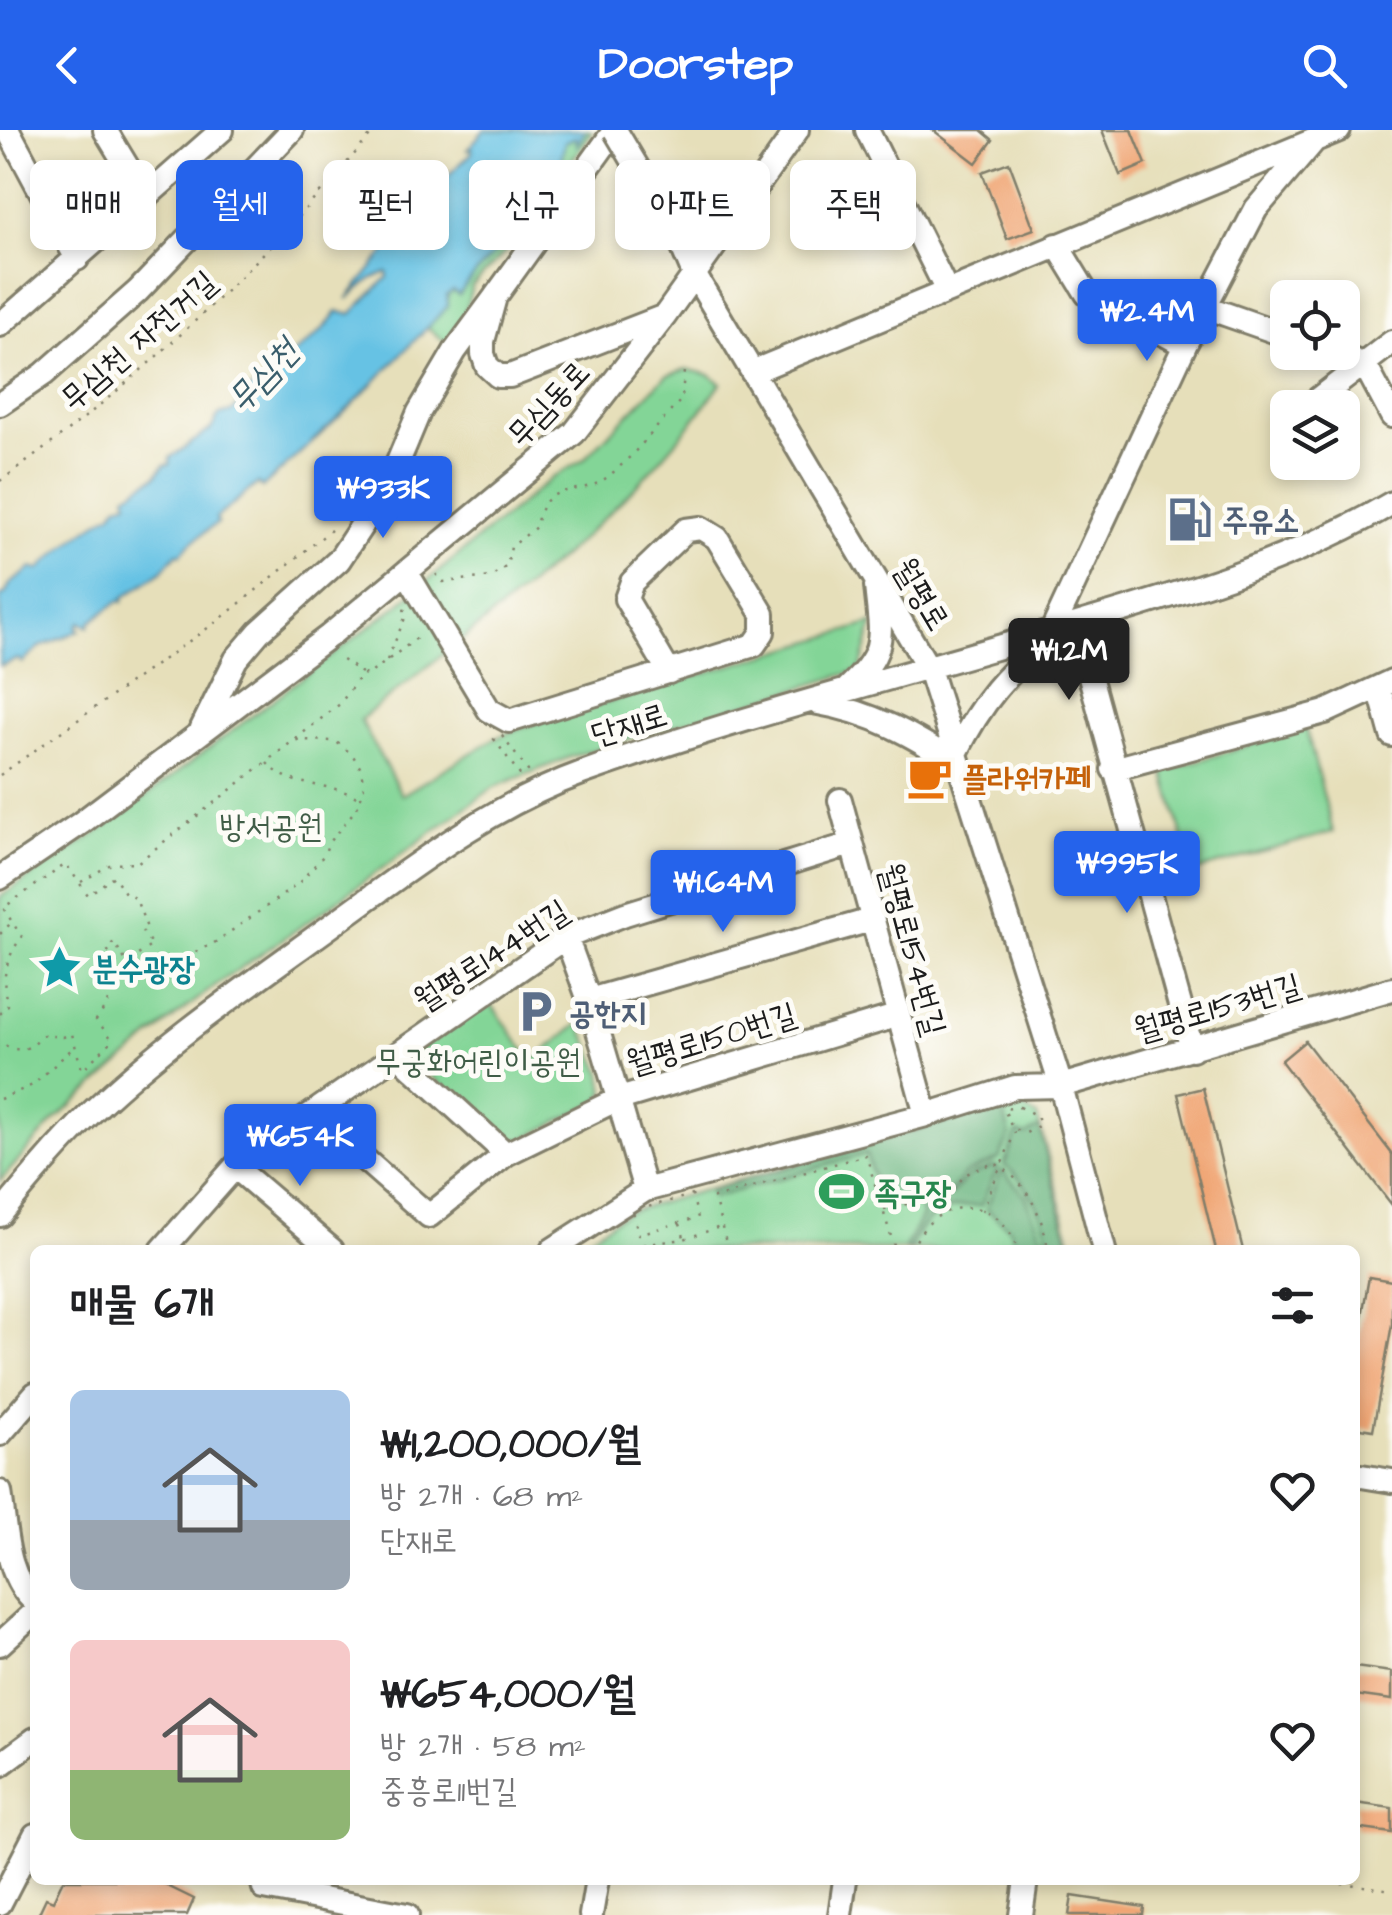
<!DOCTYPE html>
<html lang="ko">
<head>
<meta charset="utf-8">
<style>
	body { margin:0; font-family:"Architects Daughter","Poor Story",sans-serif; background:#f2f2f2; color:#202124; height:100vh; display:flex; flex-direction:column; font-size:38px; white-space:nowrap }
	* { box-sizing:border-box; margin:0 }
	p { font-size:32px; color:#757577 }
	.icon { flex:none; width:55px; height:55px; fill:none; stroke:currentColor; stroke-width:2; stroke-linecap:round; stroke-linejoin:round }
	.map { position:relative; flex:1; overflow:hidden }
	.panel { position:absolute; left:30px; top:1115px; width:1330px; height:640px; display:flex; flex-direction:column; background:#fff; border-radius:15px; box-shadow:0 5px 15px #0003 }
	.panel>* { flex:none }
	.top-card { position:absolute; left:30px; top:30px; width:1332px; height:90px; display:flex; gap:20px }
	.fabs { position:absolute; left:1270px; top:150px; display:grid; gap:20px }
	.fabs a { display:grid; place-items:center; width:90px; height:90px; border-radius:15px; background:#fff; box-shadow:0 5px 15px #0003; font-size:50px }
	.price { position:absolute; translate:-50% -85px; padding:0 22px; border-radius:10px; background:#2563eb; color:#fff; font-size:32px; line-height:65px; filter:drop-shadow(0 2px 5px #0008) }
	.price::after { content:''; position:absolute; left:50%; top:60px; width:30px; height:22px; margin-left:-15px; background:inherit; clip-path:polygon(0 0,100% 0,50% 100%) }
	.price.on { background:#222; color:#fff }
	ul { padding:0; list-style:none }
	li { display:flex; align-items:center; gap:30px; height:250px; padding:0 40px }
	li span { display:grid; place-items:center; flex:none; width:280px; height:200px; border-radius:15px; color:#555 }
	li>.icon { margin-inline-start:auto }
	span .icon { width:120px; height:120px; fill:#fffc; stroke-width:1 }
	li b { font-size:42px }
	h2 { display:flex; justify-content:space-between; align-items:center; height:120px; padding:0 40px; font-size:42px }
	.chip { padding:0 35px; border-radius:15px; background:#fff; box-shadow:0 5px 15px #0003; font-size:35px; line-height:90px }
	.chip.on { background:#2563eb; color:#fff }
	header { display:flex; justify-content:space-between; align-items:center; height:130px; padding:0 40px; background:#2563eb; color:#fff; font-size:45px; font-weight:700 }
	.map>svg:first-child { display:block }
</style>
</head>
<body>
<header><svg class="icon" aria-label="back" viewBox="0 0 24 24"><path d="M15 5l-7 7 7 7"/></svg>Doorstep<svg class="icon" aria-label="search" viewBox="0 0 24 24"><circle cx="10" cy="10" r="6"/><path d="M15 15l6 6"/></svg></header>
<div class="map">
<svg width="1392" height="1785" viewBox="0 0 1392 1785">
	<rect width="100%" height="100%" fill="#fdfcf7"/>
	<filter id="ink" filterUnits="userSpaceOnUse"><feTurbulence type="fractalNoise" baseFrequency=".01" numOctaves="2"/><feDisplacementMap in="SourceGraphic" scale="20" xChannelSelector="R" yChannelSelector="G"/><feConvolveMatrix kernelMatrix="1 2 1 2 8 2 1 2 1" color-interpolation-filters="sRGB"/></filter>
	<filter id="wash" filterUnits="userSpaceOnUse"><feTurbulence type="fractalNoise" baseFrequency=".0048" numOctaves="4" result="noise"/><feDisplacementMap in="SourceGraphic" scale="40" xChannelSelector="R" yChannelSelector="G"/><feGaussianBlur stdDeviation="2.25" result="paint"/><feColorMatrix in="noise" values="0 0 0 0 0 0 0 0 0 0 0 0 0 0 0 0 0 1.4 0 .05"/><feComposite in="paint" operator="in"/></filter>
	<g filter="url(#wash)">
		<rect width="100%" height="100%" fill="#e6dfba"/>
		<path fill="#83d597" stroke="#50785a" stroke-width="2.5" d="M586 0 592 2 512 115 472 156 463 191 448 215 427 197 448 176 447 165 453 161 460 164 470 147 526 85 530 68 552 47 565 12 573 6 578 12Z
			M686 239 710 245 721 253C626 390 489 487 360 590L402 665 494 609 519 598 873 493 860 540 573 626 494 657 319 784 216 855 161 898 54 991 0 1051V767L104 698 398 475 553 347 583 330 666 246Z
			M1306 598 1333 702 1192 742 1164 641Z
			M489 871 532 931 580 893 602 943 605 962 599 971 518 1012 503 1011 418 934 419 919Z
			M1020 977 1037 986 1073 1120H570L627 1082 968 985Z"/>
		<path fill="#6ab680" stroke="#43694e" stroke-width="2.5" d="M1003 980 1010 1005 999 1029 966 1043 948 1064 883 1078 866 1024 712 1068 710 1060 968 985Z
			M1040 997 1043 1011 1071 1120H1050C1047 1090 1029 1052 1004 1035L1017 1003 1026 1005Z
			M994 1036 998 1037 981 1076C946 1073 922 1087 910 1120H904L922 1086 920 1074 949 1067 969 1046Z
			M1002 1040 1025 1065 1046 1116 1018 1120 1009 1098 986 1079Z"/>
		<path fill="#66c2e4" stroke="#416f80" stroke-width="2.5" d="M484 0H586L577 15 576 7 565 12 560 35C547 45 546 59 530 68 529 97 475 137 459 165L453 161 447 165 448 176 350 277 262 358 258 353 216 388 218 393C210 398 185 416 181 424L177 423 162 441 123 468V472L119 471 90 492 89 497 80 492 77 497 80 500 40 517 22 533 19 529 0 536V466L5 465 10 454 32 438 39 440C54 424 92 394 112 383L117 375 128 372 126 365 156 346 164 335 170 334V328L211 299 219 285 231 282 250 267 242 264 280 242 267 244C291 224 320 208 337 182L351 184 388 147 387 142 371 149 347 169 448 45 472 23V18L466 21Z"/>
		<g id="blocks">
			<path fill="#f0a674" d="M933 0H981L993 10 976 33Z
				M1102 0H1132L1146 34 1120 45Z
				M1009 32 1034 99 1007 109 982 42Z
				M1305 911 1392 1024V1075L1281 931Z
				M1203 958 1243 1120H1216L1178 964Z
				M1369 1147 1392 1151V1194L1373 1300 1355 1297V1225Z
				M1355 1537 1392 1542V1570L1355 1565Z
				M1355 1673 1392 1678V1703L1355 1698Z
				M63 1750H155L194 1769 187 1785H38L46 1768 53 1771Z
				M1072 1766 1144 1777 1143 1785H1069Z"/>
		</g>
	</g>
	<g filter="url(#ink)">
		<use href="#blocks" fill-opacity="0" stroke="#817e6b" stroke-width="2.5"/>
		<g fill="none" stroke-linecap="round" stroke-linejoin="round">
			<defs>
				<path id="minor" d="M8 0 77 129
					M105 0 146 68
					M615 0 495 167 483 211V224L487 236 498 246H510L662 187
					M867 0 947 161
					M677 104 693 142 929 539 1061 956 1104 1120
					M1057 115 1087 164 1185 215
					M1205 177 1288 206
					M0 195 222 0
					M1332 222 1365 235 1392 286
					M752 242 1339 0
					M0 274 44 244 138 161 292 0
					M1310 275 1392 212
					M407 443 489 580 509 591 754 515 763 502V484L717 408 701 398 686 400 632 452 626 469 669 542
					M1076 495 1192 919
					M1051 503 1185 215 1256 79 1313 12
					M1379 557 1392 605
					M848 558C888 521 881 507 876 456
					M818 573C872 582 915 606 960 636
					M202 598 236 529 259 502 339 430 388 356 419 282 455 221 495 167
					M956 623C982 571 1005 544 1051 508
					M1113 639 1325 582 1392 551
					M840 670 926 985
					M0 748 81 693 329 506 574 303 664 187 797 0
					M566 807 589 870 645 1060
					M589 870 871 790
					M398 925 506 1024
					M314 985 429 1086 506 1024 616 970 896 886
					M235 1037 332 1120
					M0 1085C29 1050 58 1015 91 983 167 910 258 849 343 787 419 732 493 675 582 643 747 584 919 542 1087 491 1192 460 1297 429 1392 373
					M162 1120 235 1037 566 807 625 784 851 714
					M552 1120 645 1060 926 985 1015 957 1061 956 1392 859
					M0 1304 35 1264
					M1355 1345 1392 1351
					M0 1362C6 1399 5 1447 35 1472
					M0 1514 35 1482
					M0 1635 35 1609
					M262 1750 264 1758 407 1785
					M0 1773 35 1705
					M591 1785 597 1750
					M840 1785 845 1750
					M1021 1785 1026 1750"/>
			</defs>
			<use href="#minor" stroke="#817e6b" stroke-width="28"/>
			<path stroke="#817e6b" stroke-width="2.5" stroke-dasharray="2.5 8" stroke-linecap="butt" d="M0 351C142 251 263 132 375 0
				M436 444 443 452 491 447 507 436 511 417 536 397C544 347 578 369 606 348 634 327 658 294 682 269L684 240
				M387 530 405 488 404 476
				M363 544 368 545 421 505
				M502 606 528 641 520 645 494 609Z
				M267 633C294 662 327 649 360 669
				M0 645 219 490 336 396
				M81 752 111 734 137 733 340 574 362 543 336 526
				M0 804 11 793
				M116 848 157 840 214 813 297 755 324 725 329 712 357 678 364 659 361 639 352 624 335 611 295 610
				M0 884 8 875C0 851 6 827 22 807L3 778 66 734 88 765 114 746 125 763 136 769 147 798 142 801 152 815 127 833 114 812 107 818C118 845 115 867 96 890L113 910 82 940 72 904 63 907 43 905C32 920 14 925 0 911
				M0 969 33 955 75 916
				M1020 977 1037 986 1040 995 1026 1003 1012 998 1004 979Z
				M692 1065 698 1088 638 1104 633 1081Z
				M884 1079 948 1065 966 1044 994 1033C1025 1048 1044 1087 1048 1120
				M982 1081 1015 1002
				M680 1094 688 1120
				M635 1120 641 1115 684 1109 720 1097
				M728 1120 714 1068 866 1025 894 1116 879 1120
				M912 1120C931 1066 1001 1061 1017 1120
				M1030 1120 1046 1117
				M1321 1750 1392 1760"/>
			<use href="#minor" stroke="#fff" stroke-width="22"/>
			<defs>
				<path id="minor-bridge" d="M615 0 677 104"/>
			</defs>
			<use href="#minor-bridge" stroke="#817e6b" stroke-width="28" stroke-linecap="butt"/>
			<use href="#minor-bridge" stroke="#fff" stroke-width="22"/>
		</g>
	</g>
	<defs>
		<symbol id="fuel-bare" viewBox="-9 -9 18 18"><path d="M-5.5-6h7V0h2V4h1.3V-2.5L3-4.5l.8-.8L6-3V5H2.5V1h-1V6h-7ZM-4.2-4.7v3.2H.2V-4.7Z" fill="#5c6f8a" stroke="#fdfcf7" stroke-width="2.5" paint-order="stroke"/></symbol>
		<symbol id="cafe-bare" viewBox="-9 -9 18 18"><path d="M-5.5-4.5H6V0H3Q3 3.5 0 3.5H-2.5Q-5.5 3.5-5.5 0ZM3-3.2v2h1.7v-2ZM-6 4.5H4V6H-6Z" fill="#e8710a" stroke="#fdfcf7" stroke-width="2.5" paint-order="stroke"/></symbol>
		<symbol id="sight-bare" viewBox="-9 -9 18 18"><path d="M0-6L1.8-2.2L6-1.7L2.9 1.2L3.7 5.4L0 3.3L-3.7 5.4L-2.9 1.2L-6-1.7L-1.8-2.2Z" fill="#0f9aa8" stroke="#fdfcf7" stroke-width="2.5" paint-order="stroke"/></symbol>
		<symbol id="parking-bare" viewBox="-9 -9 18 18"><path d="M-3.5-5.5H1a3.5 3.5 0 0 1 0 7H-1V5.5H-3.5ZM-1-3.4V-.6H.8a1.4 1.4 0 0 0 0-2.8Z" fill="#5c6f8a" stroke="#fdfcf7" stroke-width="2.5" paint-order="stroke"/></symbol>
		<symbol id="stadium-bare" viewBox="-9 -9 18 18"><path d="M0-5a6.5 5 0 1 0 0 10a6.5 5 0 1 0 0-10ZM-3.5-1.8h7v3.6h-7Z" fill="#2e9e5b" stroke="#fdfcf7" stroke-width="2.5" paint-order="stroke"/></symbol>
	</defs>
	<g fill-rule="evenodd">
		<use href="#fuel-bare" x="1158" y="358" width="63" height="63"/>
		<use href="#cafe-bare" x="898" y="616" width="63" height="63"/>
		<use href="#sight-bare" x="28" y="806" width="63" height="63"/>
		<use href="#parking-bare" x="504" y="850" width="63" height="63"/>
		<use href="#stadium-bare" x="810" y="1030" width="63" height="63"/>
	</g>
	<g text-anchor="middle" stroke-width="10" stroke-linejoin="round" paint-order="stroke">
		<g font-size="32" fill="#1c1c1c" stroke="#fdfcf7">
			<text transform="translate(138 210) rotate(-41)" y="11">무심천 자전거길</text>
			<text transform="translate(548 273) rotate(-47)" y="11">무심동로</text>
			<text transform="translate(922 464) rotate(59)" y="11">월평로</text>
			<text transform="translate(629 594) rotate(-17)" y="11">단재로</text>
			<text transform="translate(913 819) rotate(75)" y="11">월평로154번길</text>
			<text transform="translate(491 825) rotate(-33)" y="11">월평로144번길</text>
			<text transform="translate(1217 877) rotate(-16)" y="11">월평로153번길</text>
			<text transform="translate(711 908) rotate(-17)" y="11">월평로150번길</text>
		</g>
		<g font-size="32" font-weight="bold" fill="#4e5e75" stroke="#fdfcf7" text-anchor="start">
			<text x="1222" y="401">주유소</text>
			<text x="569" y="893">공한지</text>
		</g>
		<g font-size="32" font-weight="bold" fill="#c56008" stroke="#fdfcf7" text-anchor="start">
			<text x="962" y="659">플라워카페</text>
		</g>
		<g font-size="32" fill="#405d47" stroke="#fdfcf7">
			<text x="271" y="707">방서공원</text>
			<text x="478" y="942">무궁화어린이공원</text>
		</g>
		<g font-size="32" font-weight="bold" fill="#0d838f" stroke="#fdfcf7" text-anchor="start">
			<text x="92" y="849">분수광장</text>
		</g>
		<g font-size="32" font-weight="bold" fill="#27864d" stroke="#fdfcf7" text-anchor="start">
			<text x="874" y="1073">족구장</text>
		</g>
		<g font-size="35" font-style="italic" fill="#3a5e6c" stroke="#fdfcf7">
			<text transform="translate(262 245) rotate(-47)" y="12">무심천</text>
		</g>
	</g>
</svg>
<div class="fabs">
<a><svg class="icon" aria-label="locate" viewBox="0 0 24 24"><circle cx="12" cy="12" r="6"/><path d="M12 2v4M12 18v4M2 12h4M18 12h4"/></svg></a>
<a><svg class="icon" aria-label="layers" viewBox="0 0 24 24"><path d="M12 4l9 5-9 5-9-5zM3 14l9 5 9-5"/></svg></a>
</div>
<b class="price" style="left:1147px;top:234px">₩2.4M</b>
<b class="price" style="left:383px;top:411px">₩933K</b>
<b class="price on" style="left:1069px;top:573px">₩1.2M</b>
<b class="price" style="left:1127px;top:786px">₩995K</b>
<b class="price" style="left:723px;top:805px">₩1.64M</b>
<b class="price" style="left:300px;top:1059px">₩654K</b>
<div class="top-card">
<a class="chip">매매</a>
<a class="chip on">월세</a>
<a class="chip">필터</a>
<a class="chip">신규</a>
<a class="chip">아파트</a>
<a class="chip">주택</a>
</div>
<section class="panel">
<h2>매물 6개<svg class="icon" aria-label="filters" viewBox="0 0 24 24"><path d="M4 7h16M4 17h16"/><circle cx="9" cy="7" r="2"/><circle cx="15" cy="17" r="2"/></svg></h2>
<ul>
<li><span style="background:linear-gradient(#a9c7e8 65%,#9aa5b1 0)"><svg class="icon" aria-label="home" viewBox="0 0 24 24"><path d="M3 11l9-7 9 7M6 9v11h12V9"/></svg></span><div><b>₩1,200,000/월</b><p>방 2개 · 68 m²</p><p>단재로</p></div><svg class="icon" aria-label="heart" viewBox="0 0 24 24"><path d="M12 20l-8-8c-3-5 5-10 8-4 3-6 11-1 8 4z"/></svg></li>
<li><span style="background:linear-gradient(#f6c9c9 65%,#8fb573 0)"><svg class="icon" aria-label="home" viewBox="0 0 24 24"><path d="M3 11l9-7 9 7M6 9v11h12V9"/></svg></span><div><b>₩654,000/월</b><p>방 2개 · 58 m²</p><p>중흥로11번길</p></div><svg class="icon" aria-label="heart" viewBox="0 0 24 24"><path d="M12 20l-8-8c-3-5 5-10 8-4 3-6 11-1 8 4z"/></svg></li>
</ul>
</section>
</div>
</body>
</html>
